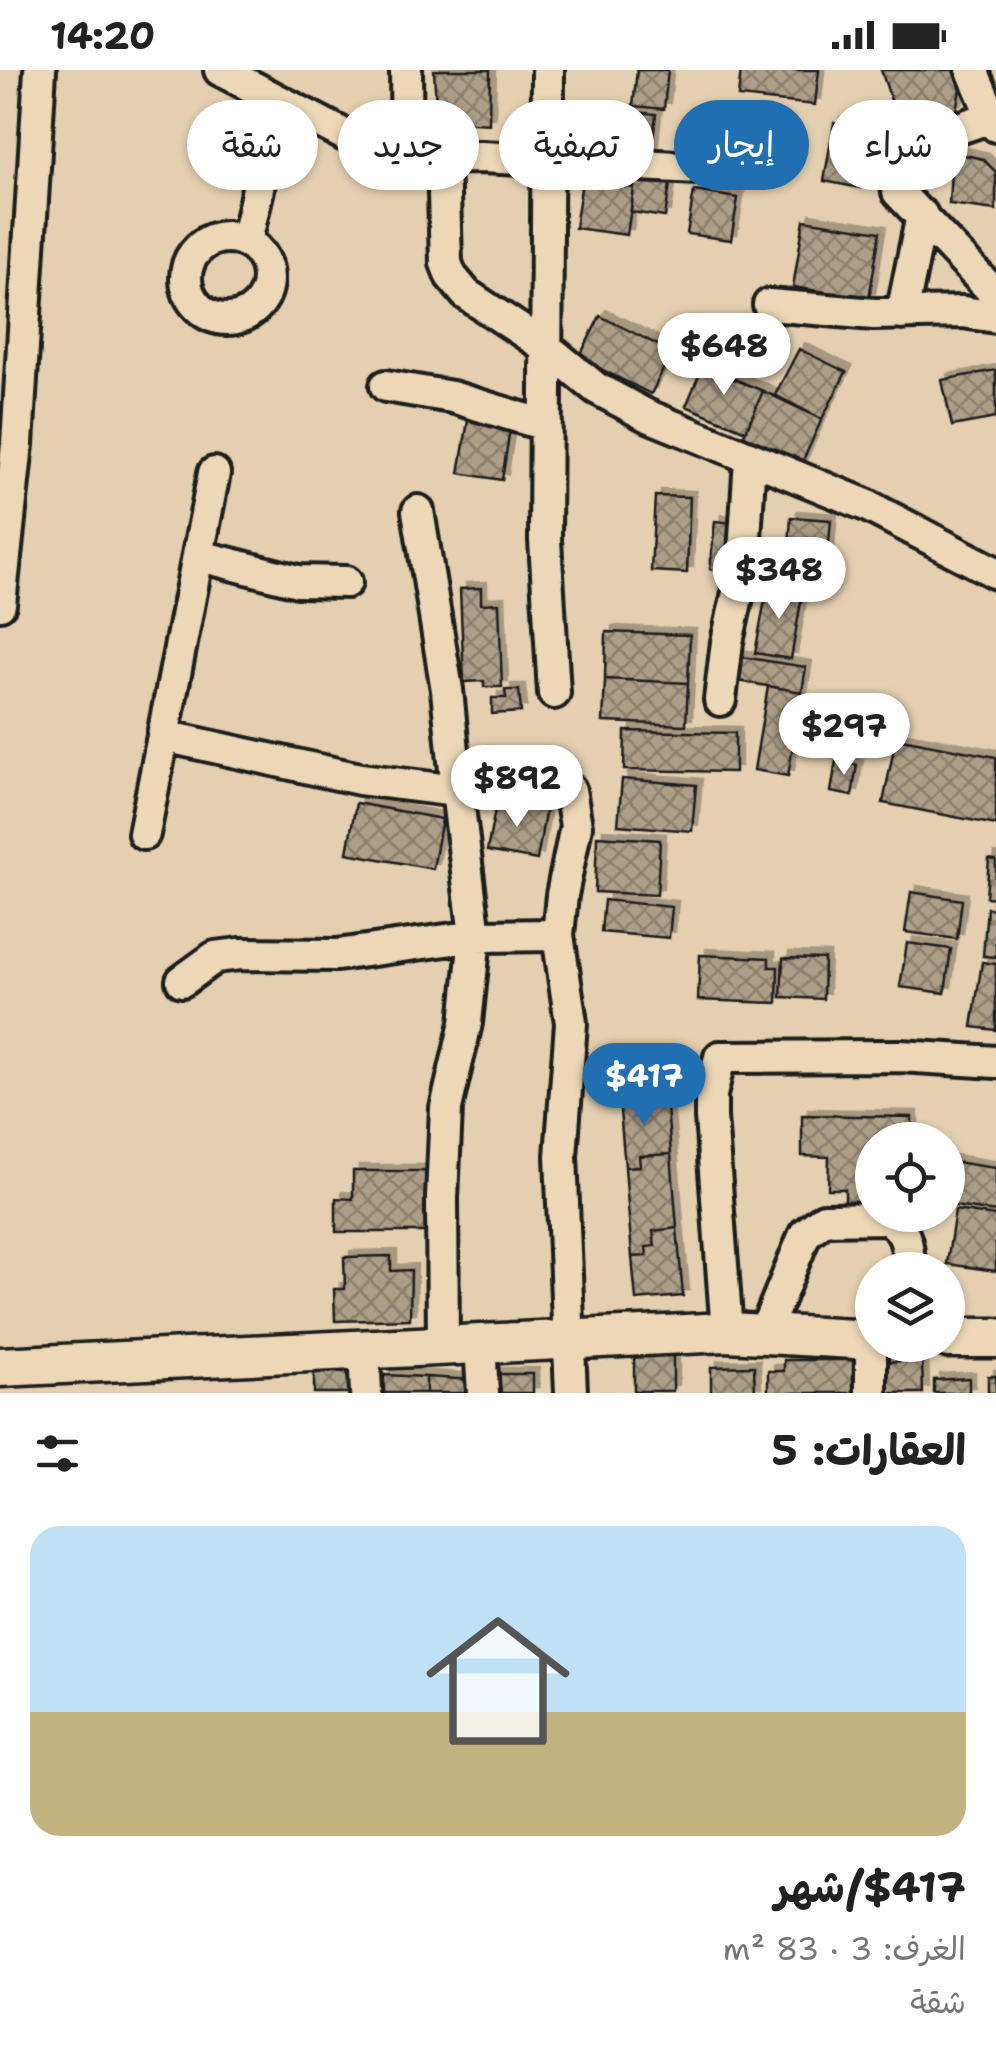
<!DOCTYPE html>
<html lang="ar">
<head>
<meta charset="utf-8">
<style>
	body { margin:0; font-family:"Shantell Sans","Playpen Sans Arabic",sans-serif; background:#f2f2f2; color:#222; direction:rtl; height:100vh; display:flex; flex-direction:column; font-size:38px; white-space:nowrap }
	* { box-sizing:border-box; margin:0 }
	p { font-size:32px; color:#767676 }
	.icon { flex:none; width:55px; height:55px; fill:none; stroke:currentColor; stroke-width:2; stroke-linecap:round; stroke-linejoin:round }
	.map { position:relative; height:1323px; overflow:hidden; direction:ltr }
	.drawer { display:flex; flex-direction:column; background:#fff; flex:1 }
	.drawer>* { flex:none }
	.guide { position:absolute; left:30px; top:30px; width:938px; height:90px; direction:rtl; display:flex; gap:20px }
	.controls { position:absolute; left:855px; top:1052px; display:grid; gap:20px }
	.controls a { display:grid; place-items:center; width:110px; height:110px; border-radius:50%; background:#fff; box-shadow:0 2px 8px #0004; font-size:50px }
	.price { position:absolute; translate:-50% -85px; padding:0 22px; border-radius:35px; background:#fff; color:#222; font-size:32px; line-height:65px; filter:drop-shadow(0 2px 5px #0008) }
	.price::after { content:''; position:absolute; left:50%; top:60px; width:30px; height:22px; margin-left:-15px; background:inherit; clip-path:polygon(0 0,100% 0,50% 100%) }
	.price.current { background:#1f6fb2; color:#fff }
	ul { padding:0; list-style:none }
	li { display:grid; align-content:center; gap:20px; height:530px; padding:0 30px }
	li span { display:grid; place-items:center; height:310px; border-radius:30px; color:#555 }
	li>.icon { margin-inline-start:auto }
	span .icon { width:180px; height:180px; fill:#fffc; stroke-width:1 }
	li b { font-size:42px }
	h2 { display:flex; justify-content:space-between; align-items:center; height:120px; padding:0 30px; font-size:42px }
	.tag { padding:0 35px; border-radius:45px; background:#fff; box-shadow:0 2px 8px #0004; font-size:35px; line-height:90px }
	.tag.current { background:#1f6fb2; color:#fff }
	.status { display:flex; justify-content:space-between; align-items:center; height:70px; padding:0 50px; background:#fff; direction:ltr }
	.status svg { height:28px; fill:currentColor }
	.map>svg:first-child { display:block }
</style>
</head>
<body>
<div class="status"><b>14:20</b><svg viewBox="0 0 49 12"><path d="M0 12V9h3v3zM5 12V6h3v6zM10 12V3h3v9zM15 12V0h3v12zM26 1h20v11H26zM47 4h2v5h-2z"/></svg></div>
<div class="map">
<svg width="996" height="1323" viewBox="0 0 996 1323">
	<defs>
		<pattern id="building-cross-hatch" width="8" height="8" patternUnits="userSpaceOnUse" patternTransform="scale(2.5)"><rect width="8" height="8" fill="#ac9e87"/><path d="M0 0l8 8M0 8l8-8" fill="none" stroke="#8b806e"/></pattern>
		<filter id="shadow"><feDropShadow dx="6" dy="-6" stdDeviation="0" flood-color="#0004"/></filter>
	</defs>
	<rect width="100%" height="100%" fill="#e4d0b0"/>
	<filter id="ink" filterUnits="userSpaceOnUse"><feTurbulence type="fractalNoise" baseFrequency=".01" numOctaves="2"/><feDisplacementMap in="SourceGraphic" scale="20" xChannelSelector="R" yChannelSelector="G"/><feConvolveMatrix kernelMatrix="1 2 1 2 8 2 1 2 1" color-interpolation-filters="sRGB"/></filter>
	<g filter="url(#ink)">
		<path fill="url(#building-cross-hatch)" stroke="#1c1c1c" stroke-width="2.5" filter="url(#shadow)" d="M434 0H490L489 54 457 52 455 60 437 54Z
			M637 0H668L664 39 633 36Z
			M741 0H819L815 35 738 27Z
			M881 0H953L960 19 956 40 896 45Z
			M607 39 656 44 651 86 602 80Z
			M834 53 870 60 860 118 824 111Z
			M952 82 983 89 996 102V140L949 134Z
			M635 109 670 114 665 147 631 142Z
			M582 111 634 118 627 165 575 158Z
			M694 121 738 128 731 170 687 164Z
			M804 150 880 162 869 229 793 217Z
			M600 246 672 282 651 324 579 288Z
			M799 279 846 302 822 349 775 325Z
			M703 296 763 321 746 361 686 336Z
			M996 300V348L952 356 942 310Z
			M763 321 822 349 800 397 741 372Z
			M469 345 511 352 502 410 459 403Z
			M655 426 690 427 687 503 651 501Z
			M791 447 831 450 826 506 787 503Z
			M715 451 734 453 729 501 710 499Z
			M768 514 803 520 791 589 755 583Z
			M481 518V534L499 533 502 617H484V611L464 612 460 519Z
			M606 562 690 565 688 613 605 609Z
			M736 586 806 597 802 622 732 610Z
			M605 609 688 613 686 655 603 652Z
			M768 616 802 622 788 706 754 700Z
			M505 620H519L521 642 492 644V628H506Z
			M625 661 735 663V702L624 700Z
			M896 668 996 687V755L883 733Z
			M836 691 857 695 852 726 831 722Z
			M622 709 696 715 692 761 618 755Z
			M497 729 546 738 537 790 487 781Z
			M356 733 442 749 433 799 347 783Z
			M597 766 660 770 657 825 595 822Z
			M989 789 996 790V828L986 827Z
			M911 822 962 830 957 869 905 862Z
			M604 830 672 837 669 868 601 862Z
			M987 838 996 839V887L983 886Z
			M907 873 951 879 945 923 900 917Z
			M700 885 769 888V897H778L777 933 698 930Z
			M783 888 824 889 823 929 781 927Z
			M982 892 996 894V960L972 957Z
			M666 1026 671 1084 639 1086 640 1096 625 1097 619 1029Z
			M802 1045 912 1047V1070H872V1145L845 1146V1119H828L829 1087 802 1086Z
			M671 1084 677 1158 653 1161 655 1176 646 1177 647 1186 632 1187 625 1097 640 1096 639 1086Z
			M948 1091 996 1098V1142L948 1135Z
			M353 1101H428V1162H336V1128L353 1129Z
			M955 1140 996 1146V1201L947 1194Z
			M677 1158 683 1226 636 1230 632 1187 647 1186 646 1177 655 1176 653 1161Z
			M391 1186V1201L411 1200 410 1249 335 1251 334 1219H345L344 1187Z
			M634 1284H673V1321H634Z
			M784 1290H853V1323H768V1301H784Z
			M922 1290 923 1323H886L885 1292Z
			M754 1296 755 1323H711V1297Z
			M314 1299H359L358 1323H314Z
			M488 1304H533V1323H488Z
			M384 1305 426 1307V1323H384Z
			M988 1306H996V1323H988Z
			M426 1307 473 1310 472 1323H426Z
			M969 1308V1323H934V1310Z"/>
		<g fill="none" stroke-linecap="round" stroke-linejoin="round">
			<defs>
				<path id="minor" d="M220 0 366 76 407 88 481 87 737 100
					M406 0 407 88
					M548 0 545 470 554 623
					M972 0 996 56
					M991 47 904 77C891 89 895 106 898 122L996 225
					M443 89 446 193 451 206 466 224 546 277 596 318 646 345 866 435 996 503
					M186 208a41 41 0 1 1 82 0a41 41 0 1 1-82 0Z
					M246 172 264 92 290 38
					M769 235 874 244 963 242 996 247
					M902 244 922 145
					M386 316 452 327 545 355
					M200 486 298 511 346 512
					M0 534 17 374 40 0
					M720 630 727 572 743 500 750 388
					M164 666 360 709 457 721 447 620 418 441
					M144 764 214 403
					M182 911 215 887 240 884 337 885 475 866 558 865
					M727 1262 711 1047V1025L720 987 900 986 996 992
					M764 1264 805 1164 824 1149 885 1148C907 1157 909 1179 909 1200
					M480 1275 483 1323
					M443 1277 442 1128 446 1038 466 953 475 866 457 721 538 709 553 710 570 720 576 756 562 825 558 865 571 953 561 1086 571 1323
					M364 1278 366 1323
					M871 1323V1270"/>
				<path id="major" d="M948 1268H996
					M0 1297 727 1262 872 1270"/>
			</defs>
			<use href="#minor" stroke="#1c1c1c" stroke-width="38"/>
			<use href="#major" stroke="#1c1c1c" stroke-width="45"/>
			<use href="#minor" stroke="#ecd8b6" stroke-width="30"/>
			<use href="#major" stroke="#ecd8b6" stroke-width="38"/>
		</g>
	</g>
</svg>
<div class="controls">
<a><svg class="icon" aria-label="locate" viewBox="0 0 24 24"><circle cx="12" cy="12" r="6"/><path d="M12 2v4M12 18v4M2 12h4M18 12h4"/></svg></a>
<a><svg class="icon" aria-label="layers" viewBox="0 0 24 24"><path d="M12 4l9 5-9 5-9-5zM3 14l9 5 9-5"/></svg></a>
</div>
<b class="price" style="left:724px;top:328px">$648</b>
<b class="price" style="left:779px;top:552px">$348</b>
<b class="price" style="left:844px;top:708px">$297</b>
<b class="price" style="left:517px;top:760px">$892</b>
<b class="price current" style="left:644px;top:1058px">$417</b>
<div class="guide">
<a class="tag">شراء</a>
<a class="tag current">إيجار</a>
<a class="tag">تصفية</a>
<a class="tag">جديد</a>
<a class="tag">شقة</a>
</div>
</div>
<section class="drawer">
<h2>العقارات: 5<svg class="icon" aria-label="filters" viewBox="0 0 24 24"><path d="M4 7h16M4 17h16"/><circle cx="9" cy="7" r="2"/><circle cx="15" cy="17" r="2"/></svg></h2>
<ul>
<li><span style="background:linear-gradient(#bfe0f5 60%,#c2b280 0)"><svg class="icon" aria-label="home" viewBox="0 0 24 24"><path d="M3 11l9-7 9 7M6 9v11h12V9"/></svg></span><div><b>$417/شهر</b><p>الغرف: 3 · 83 m²</p><p>شقة</p></div></li>
</ul>
</section>
</body>
</html>
